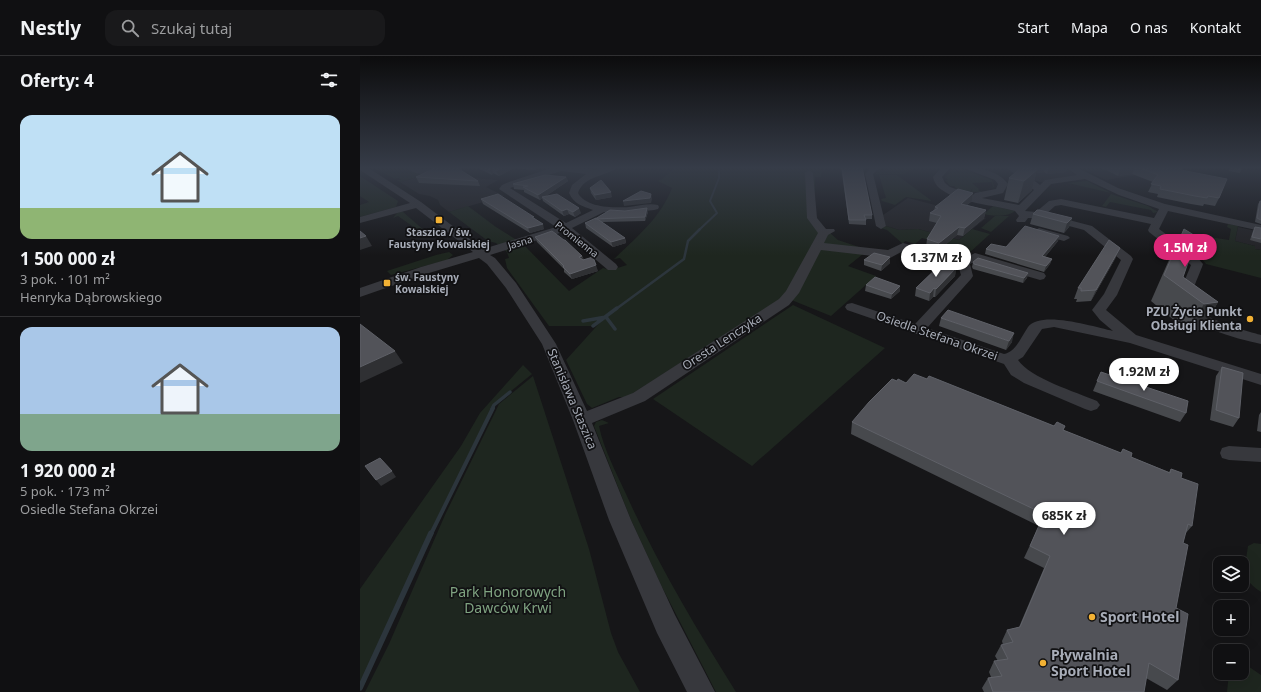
<!DOCTYPE html>
<html lang="pl">
<head>
<meta charset="utf-8">
<style>
	body { margin:0; font-family:"Noto Sans",sans-serif; background:#19191b; color:#f1f3f6; height:100vh; display:flex; flex-direction:column; font-size:15px; white-space:nowrap }
	* { box-sizing:border-box; margin:0 }
	p { font-size:13px; color:#9c9d9f }
	.icon { flex:none; width:22px; height:22px; fill:none; stroke:currentColor; stroke-width:2; stroke-linecap:round; stroke-linejoin:round }
	.map { position:relative; flex:1; overflow:hidden }
	.drawer { display:flex; flex-direction:column; background:#101012; width:360px }
	.drawer>* { flex:none }
	.controls { position:absolute; left:853px; top:500px; display:grid; gap:8px }
	.controls a { display:grid; place-items:center; width:36px; height:36px; border-radius:8px; background:#101012; box-shadow:0 4px 16px #0002,0 0 0 1px #303032; font-size:20px }
	.price { position:absolute; translate:-50% -34px; padding:0 9px; border-radius:14px; background:#fff; color:#222; font-size:13px; line-height:26px; filter:drop-shadow(0 1px 2px #0008) }
	.price::after { content:''; position:absolute; left:50%; top:24px; width:12px; height:9px; margin-left:-6px; background:inherit; clip-path:polygon(0 0,100% 0,50% 100%) }
	.price.selected { background:#db2777; color:#fff }
	ul { padding:0; list-style:none }
	li { display:grid; align-content:center; gap:8px; height:212px; padding:0 20px }
	li+li { border-top:1px solid #303032 }
	li span { display:grid; place-items:center; height:124px; border-radius:12px; color:#555 }
	li>.icon { margin-inline-start:auto }
	span .icon { width:72px; height:72px; fill:#fffc; stroke-width:1 }
	li b { font-size:17px }
	h2 { display:flex; justify-content:space-between; align-items:center; height:48px; padding:0 20px; font-size:17px }
	header { display:flex; align-items:center; gap:24px; box-sizing:border-box; height:56px; padding:0 20px; background:#101012; border-bottom:1px solid #303032 }
	header strong { font-size:19px }
	nav { display:flex; gap:22px; margin-inline-start:auto; font-size:14px }
	.search { width:280px; height:36px; background:#19191b; display:flex; align-items:center; gap:10px; box-sizing:border-box; padding:0 14px; border-radius:12px; color:#9c9d9f; font-size:15px }
	main { display:flex; flex:1; min-height:0 }
	.map>svg:first-child { display:block }
</style>
</head>
<body>
<header>
<strong>Nestly</strong>
<div class="search"><svg class="icon" aria-label="search" viewBox="0 0 24 24"><circle cx="10" cy="10" r="6"/><path d="M15 15l6 6"/></svg>Szukaj tutaj</div>
<nav><a>Start</a><a>Mapa</a><a>O nas</a><a>Kontakt</a></nav>
</header>
<main>
<section class="drawer">
<h2>Oferty: 4<svg class="icon" aria-label="filters" viewBox="0 0 24 24"><path d="M4 7h16M4 17h16"/><circle cx="9" cy="7" r="2"/><circle cx="15" cy="17" r="2"/></svg></h2>
<ul>
<li><span style="background:linear-gradient(#bfe0f5 75%,#8fb573 0)"><svg class="icon" aria-label="home" viewBox="0 0 24 24"><path d="M3 11l9-7 9 7M6 9v11h12V9"/></svg></span><div><b>1 500 000 zł</b><p>3 pok. · 101 m²</p><p>Henryka Dąbrowskiego</p></div></li>
<li><span style="background:linear-gradient(#a9c7e8 70%,#7fa58c 0)"><svg class="icon" aria-label="home" viewBox="0 0 24 24"><path d="M3 11l9-7 9 7M6 9v11h12V9"/></svg></span><div><b>1 920 000 zł</b><p>5 pok. · 173 m²</p><p>Osiedle Stefana Okrzei</p></div></li>
</ul>
</section>
<div class="map">
<svg width="901" height="636" viewBox="0 0 901 636">
	<rect width="100%" height="100%" fill="#161618"/>
	<path fill="#222225" d="M651 111H701L722 121 688 126H680L672 124Z
		M719 111H808L807 114 746 124Z
		M83 114 78 119 138 124 126 131 144 140 89 156 80 149 78 144 70 140 59 138 40 126Z
		M548 142 626 162 599 184 558 173 539 174 526 170 523 159Z
		M878 171 901 176V194L895 193V190L875 185Z"/>
	<path fill="#1e261f" d="M12 111H78L83 114 40 126 37 124H41L39 122 35 123Z
		M312 111H359L360 119 361 111H462L461 121H455L454 159 461 169 478 184 508 194 488 210 516 220 471 260 424 241 267 341H259L232 352 227 348 206 304 244 262 233 270H189L147 212 145 203 149 202 147 196 136 187 128 185 89 156 108 150 136 171 163 188 209 235 243 212 251 214 267 209 260 202 254 203C277 181 301 161 312 132L298 125 302 123 312 114Z
		M529 111H555L544 118H516L518 114 523 115Z
		M597 111 632 124 634 131 623 135 633 131 632 126 612 127 619 133 618 134 622 136H611L613 132 610 136 594 132H596L594 130H590L585 124H588L585 121 594 113 596 114 595 115 600 117 596 113Z
		M519 119H537L572 145 546 141 535 149 522 145 521 143 526 142Z
		M0 120 38 145 36 151 0 161V149L9 146 0 140Z
		M727 125 751 137 708 127Z
		M751 138 788 150 798 156 793 157 791 154 750 146 746 151 742 150Z
		M633 150 655 155C646 162 630 160 619 157H625Z
		M42 155 66 176 62 177 38 160 33 162 37 157Z
		M635 160H649L631 176 621 172Z
		M868 168 878 170 875 185 895 190V193L901 194V222L846 208 841 202 836 179 869 184 871 173 867 171Z
		M526 170 539 174 558 173 599 184 612 173 630 178 608 198 604 196 596 202 571 196 574 194 578 195 584 188 562 182 555 188 545 185 543 188 527 174 521 172Z
		M89 196 93 199 87 204 31 219 27 215 76 199Z
		M433 249 525 292 392 410 293 343Z
		M163 309 172 318 134 349 74 471 0 632V533L101 390 120 357Z
		M173 320 229 493 251 577 258 596 280 636H5L29 588 85 459 139 348Z
		M242 364 249 367 239 370C244 394 256 416 266 438 297 507 336 572 376 636H356L301 529 271 464 234 370 236 366Z
		M894 487 901 488V536C879 522 885 513 888 490Z
		M882 606 901 619V636H867L869 617H882Z"/>
	<g fill="none" stroke-linecap="round" stroke-linejoin="round">
		<path stroke="#2c353c" stroke-width="2" d="M339 174 357 157 350 145 359 122V111"/>
		<path stroke="#2c353c" stroke-width="2.5" d="M256 253 324 203 328 185 340 173"/>
		<path stroke="#2c353c" stroke-width="3.5" d="M223 265 246 261 255 273
			M233 270 257 252
			M132 353 134 349 150 336"/>
		<path stroke="#2c353c" stroke-width="4" d="M71 478 133 352"/>
		<path stroke="#2c353c" stroke-width="5.5" d="M0 632 71 477"/>
		<path fill="#37383d" fill-rule="evenodd" d="M0 111H7L61 146 123 193 196 171 139 133 142 129 149 126 194 111H214L235 114 244 111H258C246 121 224 119 218 137 226 152 254 152 269 151 278 150 289 147 298 149L299 151 298 153 294 154 266 157 244 156 212 172 256 208 258 211 256 214H248L203 176 130 199 135 202 156 227 196 288 227 355 273 337 419 243 426 235 458 177 447 162 445 117 449 114 453 117 457 162 466 173H474L475 175 468 179 464 187 528 194 543 187 603 203 615 197 684 217 686 220 684 223 680 224 616 205 610 208 613 220 611 223 567 272 644 298C656 296 661 281 668 271 681 254 734 271 753 275L740 264 732 254 744 238 761 204 724 174 679 162H668L665 166H657L656 164 659 160 655 155C634 149 600 147 582 134 577 131 574 126 573 121L582 111H591L582 121 585 127 590 131 613 139 615 137 636 133 638 128 635 124 601 111C617 111 638 114 648 128L643 137 622 142 659 149 674 134 646 111H656L680 129 685 124 717 119 705 111H716L758 132 805 148 901 169V175L808 155 799 173 836 200 843 208C841 215 830 238 831 243 832 261 887 275 901 279V288C875 282 827 271 817 243L831 209 789 176 788 174 791 168 701 149 695 150 686 158 732 170 771 200 773 203 757 239 746 254 776 279 901 318V329L770 287 694 271 682 273 663 301 658 304C670 322 716 336 737 345L740 349 737 353 731 355 725 353 664 327 651 319 644 308 487 254 485 251 487 248 492 247 555 268 601 219 598 209 545 194 530 202 461 194 439 237 429 249 285 345 232 367 271 464 315 559 355 636H327L297 577 249 464 213 364 182 288 146 232 127 208 119 202 69 217 0 241V232L61 211 113 196 56 152 0 167V161L50 147 0 114ZM201 115 226 118 212 129 209 137C214 148 222 150 233 154L206 167 150 132ZM725 123 759 139 799 153 794 162 701 143 689 145 676 156 665 155 691 128Z
			M46 111 65 113 85 111C75 120 56 121 46 111Z
			M511 111H521L513 118 526 170 521 173 516 170 505 118Z
			M679 172 708 180 710 182 704 185 675 177 674 175Z
			M869 390 901 392V406L869 404 862 402 860 397 862 392Z"/>
	</g>
	<path fill="#47494d" d="M77 111H103L101 114 118 125 120 130 59 127 56 121Z
		M116 111H179L175 114 154 112 139 120 133 117 132 119Z
		M481 111H505L502 113 512 159V163H506V169L489 168Z
		M662 111H707L706 116 687 118 684 116 676 117 672 134 658 147 644 144 649 122Z
		M740 111H823L821 114 859 142 855 150 844 148 843 150 831 148 797 141 798 138 788 136 793 126 772 118 758 120Z
		M870 111 881 114 880 117 869 115Z
		M206 121 208 125 186 140 221 157 215 161 209 158 204 160 183 145 182 142 180 144 164 136V134L154 133 153 128Z
		M230 132 252 141 236 144 231 137Z
		M613 137 612 145 607 149 626 154 624 162 603 180 597 179 578 195 566 191 567 183 577 167 569 165 570 157 574 154 575 151Z
		M121 143 175 163 184 173 170 177 123 148Z
		M900 145H901V168L895 166 898 148Z
		M288 156 285 165 242 166 265 182 266 187 253 191 226 172 225 167 235 163Z
		M673 158 712 162 709 171 704 177 670 168Z
		M895 171 901 172V187L890 184 893 175Z
		M824 173 823 221 858 246 843 273 828 276 791 245 812 197Z
		M699 180 698 185 685 201 692 203 690 208 684 216 625 198 626 193 646 191Z
		M175 181 222 200 224 204 238 215 212 223 204 216V213L177 186Z
		M760 192 755 203 731 245 716 246 717 243H714L718 232Z
		M504 204 530 207 521 215 504 209Z
		M613 206 668 217 667 222 663 227 613 213 612 211Z
		M596 212 595 220 575 241H573L569 245 555 240 556 232Z
		M506 229 540 235 531 243 505 235Z
		M581 262 652 286 646 294 579 270Z
		M862 311 879 362 873 371 850 364 856 320Z
		M741 316 826 357 820 366 733 335Z
		M567 323 694 370H705L703 374 761 397 763 393 771 401 809 416 811 413 821 422 832 470 825 478 823 487 816 552 818 624 807 634 786 622 784 636H624L622 632 628 622 631 621 629 616 634 605H638L635 600 641 589H643L642 585 647 574 659 571 684 512 664 502 679 470 491 378 492 366 537 325 546 327Z
		M901 356V376L897 375 899 359Z"/>
	<path fill="#2f3033" d="M97 111H103L99 118 97 112Z
		M131 111 133 117 132 119 130 114Z
		M143 111H154V112L139 120 136 115Z
		M174 111H179L175 114Z
		M676 111H685L684 116 676 117 672 134 658 147 664 125Z
		M695 111H707L706 116 687 118 689 112Z
		M768 111H775L772 118 758 120 761 112Z
		M206 121 208 125 183 142 182 141V142L180 144 178 139Z
		M251 136 252 141 236 144 235 139Z
		M613 137 612 145 600 155 601 148Z
		M291 138 292 143 291 147 264 150 263 145Z
		M219 152 221 157 215 161 213 156Z
		M287 152 288 156 285 165V161Z
		M207 153 209 158 204 160 202 155Z
		M626 154 624 162 603 180 605 172Z
		M712 162 709 171 704 177 707 167Z
		M183 168 184 173 170 177 168 172Z
		M599 171 597 179 578 195 579 187Z
		M6 180 12 190 0 194V182Z
		M699 180 698 185 681 206 682 200Z
		M265 182 266 187 253 191 251 186Z
		M760 192 755 203 731 245 736 234Z
		M222 200 224 205 219 201Z
		M530 201V207L521 215 522 209Z
		M692 203 690 208 684 216 686 210Z
		M236 209 238 215 212 223 210 218Z
		M596 212 595 220 575 241 576 233Z
		M668 217 667 222 663 227 664 222Z
		M540 230V235L531 243 532 238Z
		M574 232 573 241 569 245 570 237Z
		M858 246 843 273 828 276 844 248Z
		M654 277 652 286 646 294 649 285Z
		M35 295 43 307 0 327V311Z
		M32 415 36 421 21 430 16 424Z"/>
	<path fill="#525359" stroke="#5f6168" d="M77 111H97V112L118 125 56 121Z
		M125 111H143L136 115 131 111 130 114Z
		M482 111H502L512 159H504L506 164H489Z
		M662 111H675L678 113 664 125 649 122Z
		M778 111H822L821 114 867 123 859 142 848 140 847 142 835 140 800 133 801 130 791 128 798 119Z
		M871 111H882L881 114 870 112Z
		M185 119 206 121 178 139 163 131 168 130 153 128 156 127Z
		M241 124 251 136 235 139 230 132Z
		M598 133 613 137 601 148 626 154 605 172 599 171 579 187 567 183 581 160 570 157 578 152 575 151Z
		M281 135 291 138 290 142 263 145Z
		M138 138 174 161H172L183 168 168 172 121 143Z
		M197 138 219 152 213 156 207 153 202 155 182 141Z
		M900 145H901V164L897 162Z
		M287 152 285 161 235 163 250 154 265 155Z
		M677 154H679L712 162 707 167 673 158Z
		M236 162 265 182 251 186 225 167Z
		M665 170 699 180 682 200 692 203 686 210 626 193 631 188 646 191Z
		M895 171 901 172V183L892 181Z
		M824 173 837 181 823 221 858 246 844 248 804 219Z
		M0 175 6 180 0 182Z
		M192 175 204 184H205L222 200 219 201 223 204 233 201 236 209 210 218 203 211 204 210 175 181Z
		M749 184 760 192 736 234 721 235V232H718Z
		M514 197 530 201 522 209 504 204Z
		M618 202 668 217 664 222 614 208 613 206Z
		M582 207 596 212 576 233 574 232 570 237 556 232Z
		M515 221 540 230 532 238 506 229Z
		M588 254 654 277 649 285 581 262Z
		M0 268 35 295 0 311Z
		M862 311 883 317 879 362 856 354Z
		M741 316 828 345 826 357 737 325Z
		M554 318 567 323 569 320 694 370 697 366 705 370 703 374 761 397 763 393 772 397 771 401 810 417 811 413 822 417 821 422 838 428 832 470 828 468 823 487 828 489 816 552 828 558 818 624 789 607 784 636H633L628 622 642 620 634 605 648 603 641 589 653 586 647 574 660 571 690 500 670 490 684 458 492 366 509 346 532 323 537 325 538 323 546 327Z
		M20 402 32 415 16 424 5 410Z"/>
	<linearGradient id="sky" x2="0" y2="1"><stop stop-color="#0c0c0d"/><stop offset="0.56" stop-color="#363c48"/><stop offset="1" stop-color="#363c48" stop-opacity="0"/></linearGradient>
	<rect width="901" height="200" fill="url(#sky)"/>
	<g fill="#f2b134" stroke="#111113" stroke-width="1.5">
		<rect x="75" y="160" width="8" height="8" rx="2"/>
		<rect x="23" y="223" width="8" height="8" rx="2"/>
		<circle cx="890" cy="263" r="4"/>
		<circle cx="732" cy="561" r="4"/>
		<circle cx="683" cy="607" r="4"/>
	</g>
	<g text-anchor="middle" stroke-width="3.5" stroke-linejoin="round" paint-order="stroke">
		<g font-size="10" font-weight="bold" fill="#a8adb8" stroke="#111113">
			<text x="79" y="180">Staszica / św.<tspan x="79" dy="12">Faustyny Kowalskiej</tspan></text>
			<text x="35" y="225" text-anchor="start">św. Faustyny<tspan x="35" dy="12">Kowalskiej</tspan></text>
		</g>
		<g font-size="10" fill="#a8adb8" stroke="#111113">
			<text transform="translate(217 183) rotate(38)" y="4">Promienna</text>
			<text transform="translate(160 186) rotate(-17)" y="4">Jasna</text>
		</g>
		<g font-size="12" font-weight="bold" fill="#a8adb8" stroke="#111113" text-anchor="end">
			<text x="882" y="260">PZU Życie Punkt<tspan x="882" dy="14">Obsługi Klienta</tspan></text>
		</g>
		<g font-size="12" fill="#a8adb8" stroke="#111113">
			<text transform="translate(577 280) rotate(19)" y="4">Osiedle Stefana Okrzei</text>
			<text transform="translate(362 286) rotate(-33)" y="4">Oresta Lenczyka</text>
			<text transform="translate(212 343) rotate(67)" y="4">Stanisława Staszica</text>
		</g>
		<g font-size="14" fill="#7fa381" stroke="#111113">
			<text x="148" y="541">Park Honorowych<tspan x="148" dy="16">Dawców Krwi</tspan></text>
		</g>
		<g font-size="14" font-weight="bold" fill="#a8adb8" stroke="#111113" text-anchor="start">
			<text x="740" y="566">Sport Hotel</text>
			<text x="691" y="604">Pływalnia<tspan x="691" dy="16">Sport Hotel</tspan></text>
		</g>
	</g>
</svg>
<div class="controls">
<a><svg class="icon" aria-label="layers" viewBox="0 0 24 24"><path d="M12 4l9 5-9 5-9-5zM3 14l9 5 9-5"/></svg></a>
<a>+</a>
<a>−</a>
</div>
<b class="price selected" style="left:825px;top:212px">1.5M zł</b>
<b class="price" style="left:576px;top:222px">1.37M zł</b>
<b class="price" style="left:784px;top:336px">1.92M zł</b>
<b class="price" style="left:704px;top:480px">685K zł</b>
</div>
</main>
</body>
</html>
